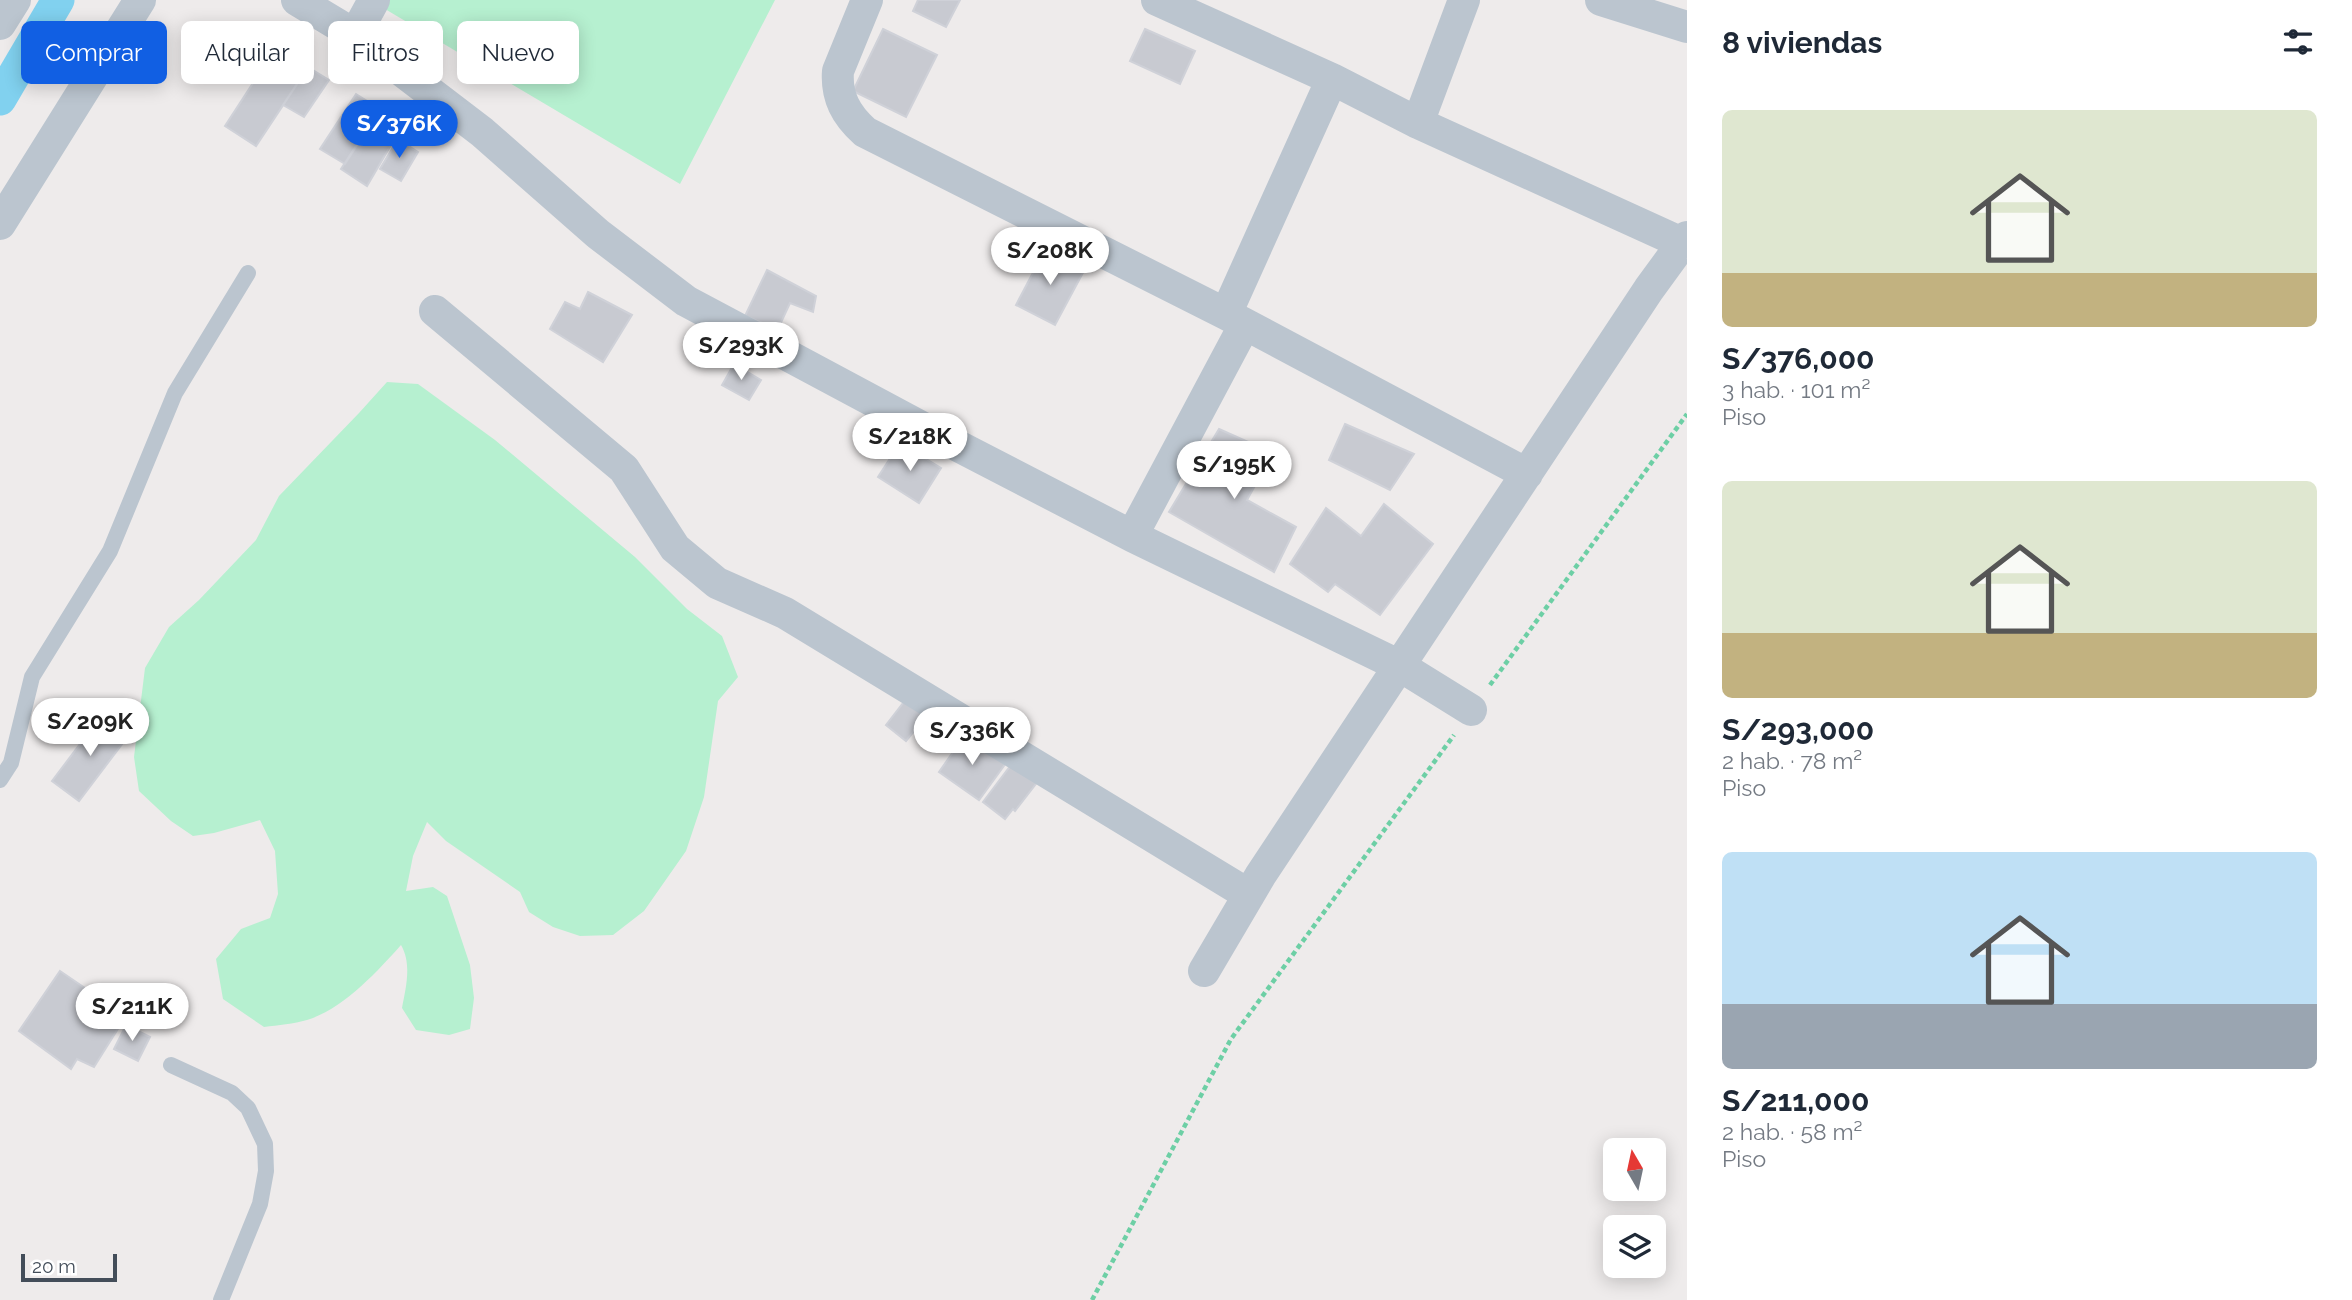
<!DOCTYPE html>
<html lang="es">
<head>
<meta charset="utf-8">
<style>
	body { margin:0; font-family:Raleway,sans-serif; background:#f2f2f3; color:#1f2937; height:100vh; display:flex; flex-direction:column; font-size:26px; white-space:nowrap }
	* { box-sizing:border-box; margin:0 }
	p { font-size:23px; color:#747a83 }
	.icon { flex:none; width:38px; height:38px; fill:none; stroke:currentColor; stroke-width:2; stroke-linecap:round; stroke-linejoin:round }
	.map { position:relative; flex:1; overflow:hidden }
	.drawer { display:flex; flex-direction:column; background:#fff; width:665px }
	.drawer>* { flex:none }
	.hud { position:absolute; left:21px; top:21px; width:665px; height:63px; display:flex; gap:14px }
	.needle { width:46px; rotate:351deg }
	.controls { position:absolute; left:1603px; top:1138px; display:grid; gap:14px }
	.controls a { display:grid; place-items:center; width:63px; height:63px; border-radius:10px; background:#fff; box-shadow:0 4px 18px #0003; font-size:35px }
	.scale { position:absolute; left:21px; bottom:18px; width:96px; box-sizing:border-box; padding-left:7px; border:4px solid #434d59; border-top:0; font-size:19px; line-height:24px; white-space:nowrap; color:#434d59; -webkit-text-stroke:5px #fff; paint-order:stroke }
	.price { position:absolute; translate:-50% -60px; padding:0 16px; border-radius:24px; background:#fff; color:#222; font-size:23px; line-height:46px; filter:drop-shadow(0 2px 4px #0008) }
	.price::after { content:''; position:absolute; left:50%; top:42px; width:21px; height:16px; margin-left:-10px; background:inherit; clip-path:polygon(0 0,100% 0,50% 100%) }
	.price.active { background:#115fe3; color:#fff }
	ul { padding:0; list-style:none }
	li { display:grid; align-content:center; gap:14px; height:371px; padding:0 35px }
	li span { display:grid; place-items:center; height:217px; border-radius:10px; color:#555 }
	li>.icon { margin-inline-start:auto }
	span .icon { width:126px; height:126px; fill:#fffc; stroke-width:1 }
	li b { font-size:30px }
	h2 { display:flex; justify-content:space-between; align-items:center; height:84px; padding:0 35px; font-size:30px }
	.chip { padding:0 24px; border-radius:10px; background:#fff; box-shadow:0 4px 18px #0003; font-size:24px; line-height:63px }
	.chip.active { background:#115fe3; color:#fff }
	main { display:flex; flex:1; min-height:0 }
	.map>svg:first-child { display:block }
</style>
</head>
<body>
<main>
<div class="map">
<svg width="1687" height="1300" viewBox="0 0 1687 1300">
	<rect width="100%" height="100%" fill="#eeebeb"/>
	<path fill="#b6f0d0" d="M389 0H775L680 184 385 9Z
		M387 382 418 384 495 440 635 557 687 609 722 636 738 677 718 701 704 797 686 851 644 911 613 935 580 936 553 927 529 912 520 892 446 841 427 822 413 856 406 891 433 887 447 896 470 965 474 998 470 1029 449 1035 416 1030 402 1008C406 987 412 964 401 945 377 972 343 1009 307 1020 294 1024 278 1025 264 1027L223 999 216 959 241 929 270 918 278 894 275 851 260 820 214 833 193 836 171 821 139 791 134 757 145 668 169 627 199 600 256 540 279 496 359 413Z"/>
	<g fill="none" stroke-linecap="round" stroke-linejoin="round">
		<path stroke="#81d1ef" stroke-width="33" d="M0 99 58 0"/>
	</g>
	<path fill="#c8cad1" stroke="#cfd1d8" stroke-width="2" d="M918 0H960L946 27 913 11Z
		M883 29 937 55 906 117 853 91Z
		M1145 29 1195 51 1180 84 1130 61Z
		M279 43 311 63 256 146 225 126Z
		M308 67 329 80 304 117 283 105Z
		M356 94 380 109 345 164 320 149Z
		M378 112 402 126 367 186 341 169Z
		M398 139 418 152 401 181 380 169Z
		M1046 248 1085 269 1055 325 1016 305Z
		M767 270 816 296 813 312 790 303 778 329 745 316Z
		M588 292 632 315 603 362 550 329 565 302 580 309Z
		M734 364 761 380 749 400 722 385Z
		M1345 424 1414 454 1390 490 1329 460Z
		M1219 429 1273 453 1247 500 1296 527 1274 572 1169 512Z
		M900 443 941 468 919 503 878 477Z
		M1384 504 1433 544 1380 615 1335 584 1328 592 1290 564 1326 508 1361 536Z
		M907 698 928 714 906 741 886 725Z
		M102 715 129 735 79 801 52 781Z
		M965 735 1006 763 979 800 939 772Z
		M1014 761 1039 780 1015 811 1013 809 1005 819 983 802Z
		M60 971 126 1016 94 1067 77 1059 71 1069 19 1031Z
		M126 1025 150 1037 138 1061 114 1049Z"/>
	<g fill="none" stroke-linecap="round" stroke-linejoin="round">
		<path stroke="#6dcfa5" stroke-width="4.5" stroke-dasharray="5 3.5" stroke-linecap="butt" d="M1490 685 1687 414
			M1092 1300 1231 1039 1454 735"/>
		<path stroke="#bbc5cf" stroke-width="16" d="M0 780 11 763 32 677 110 551 175 393 248 273
			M171 1065 232 1093 248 1108 265 1144 266 1171 260 1204 221 1300"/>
		<path stroke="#bbc5cf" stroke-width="32" d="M297 0 355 35 482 132 598 234 686 301 929 431 1132 536 1400 666 1471 710
			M867 0 838 71C836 97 846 115 865 132L1226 314 1527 474
			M1157 0 1332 79 1418 123 1682 243
			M1601 0 1687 27
			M0 24 15 0
			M355 35 374 0
			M1418 123 1464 0
			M0 224 140 0
			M435 311 624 469 675 548 717 583 785 613 1249 895
			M1226 314 1332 79
			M1132 536 1245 324
			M1204 971 1260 876 1649 289 1687 237"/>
	</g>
</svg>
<div class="controls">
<a><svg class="needle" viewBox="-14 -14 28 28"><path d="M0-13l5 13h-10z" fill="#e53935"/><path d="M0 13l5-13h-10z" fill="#747a83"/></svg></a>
<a><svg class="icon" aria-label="layers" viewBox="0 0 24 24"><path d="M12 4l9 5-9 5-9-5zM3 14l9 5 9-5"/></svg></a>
</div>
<div class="scale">20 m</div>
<b class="price active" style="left:399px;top:160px">S/376K</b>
<b class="price" style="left:1050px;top:287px">S/208K</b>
<b class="price" style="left:741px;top:382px">S/293K</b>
<b class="price" style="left:910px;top:473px">S/218K</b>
<b class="price" style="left:1234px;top:501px">S/195K</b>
<b class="price" style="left:90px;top:758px">S/209K</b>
<b class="price" style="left:972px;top:767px">S/336K</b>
<b class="price" style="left:132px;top:1043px">S/211K</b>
<div class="hud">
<a class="chip active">Comprar</a>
<a class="chip">Alquilar</a>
<a class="chip">Filtros</a>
<a class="chip">Nuevo</a>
</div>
</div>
<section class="drawer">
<h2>8 viviendas<svg class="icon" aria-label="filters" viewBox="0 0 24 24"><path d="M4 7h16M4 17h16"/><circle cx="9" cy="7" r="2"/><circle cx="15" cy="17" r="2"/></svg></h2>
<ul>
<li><span style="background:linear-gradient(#dfe7d0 75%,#c2b280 0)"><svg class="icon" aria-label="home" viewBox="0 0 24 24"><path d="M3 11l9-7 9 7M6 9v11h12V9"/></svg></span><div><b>S/376,000</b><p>3 hab. · 101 m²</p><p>Piso</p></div></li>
<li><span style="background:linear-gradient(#dfe7d0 70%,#c2b280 0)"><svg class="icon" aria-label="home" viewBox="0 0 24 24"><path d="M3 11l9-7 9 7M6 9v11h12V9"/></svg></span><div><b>S/293,000</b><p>2 hab. · 78 m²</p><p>Piso</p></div></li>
<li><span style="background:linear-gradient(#bfe0f5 70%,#9aa5b1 0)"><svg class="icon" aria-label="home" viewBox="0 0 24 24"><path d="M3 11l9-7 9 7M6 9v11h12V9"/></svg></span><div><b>S/211,000</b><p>2 hab. · 58 m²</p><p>Piso</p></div></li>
</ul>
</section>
</main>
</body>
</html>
